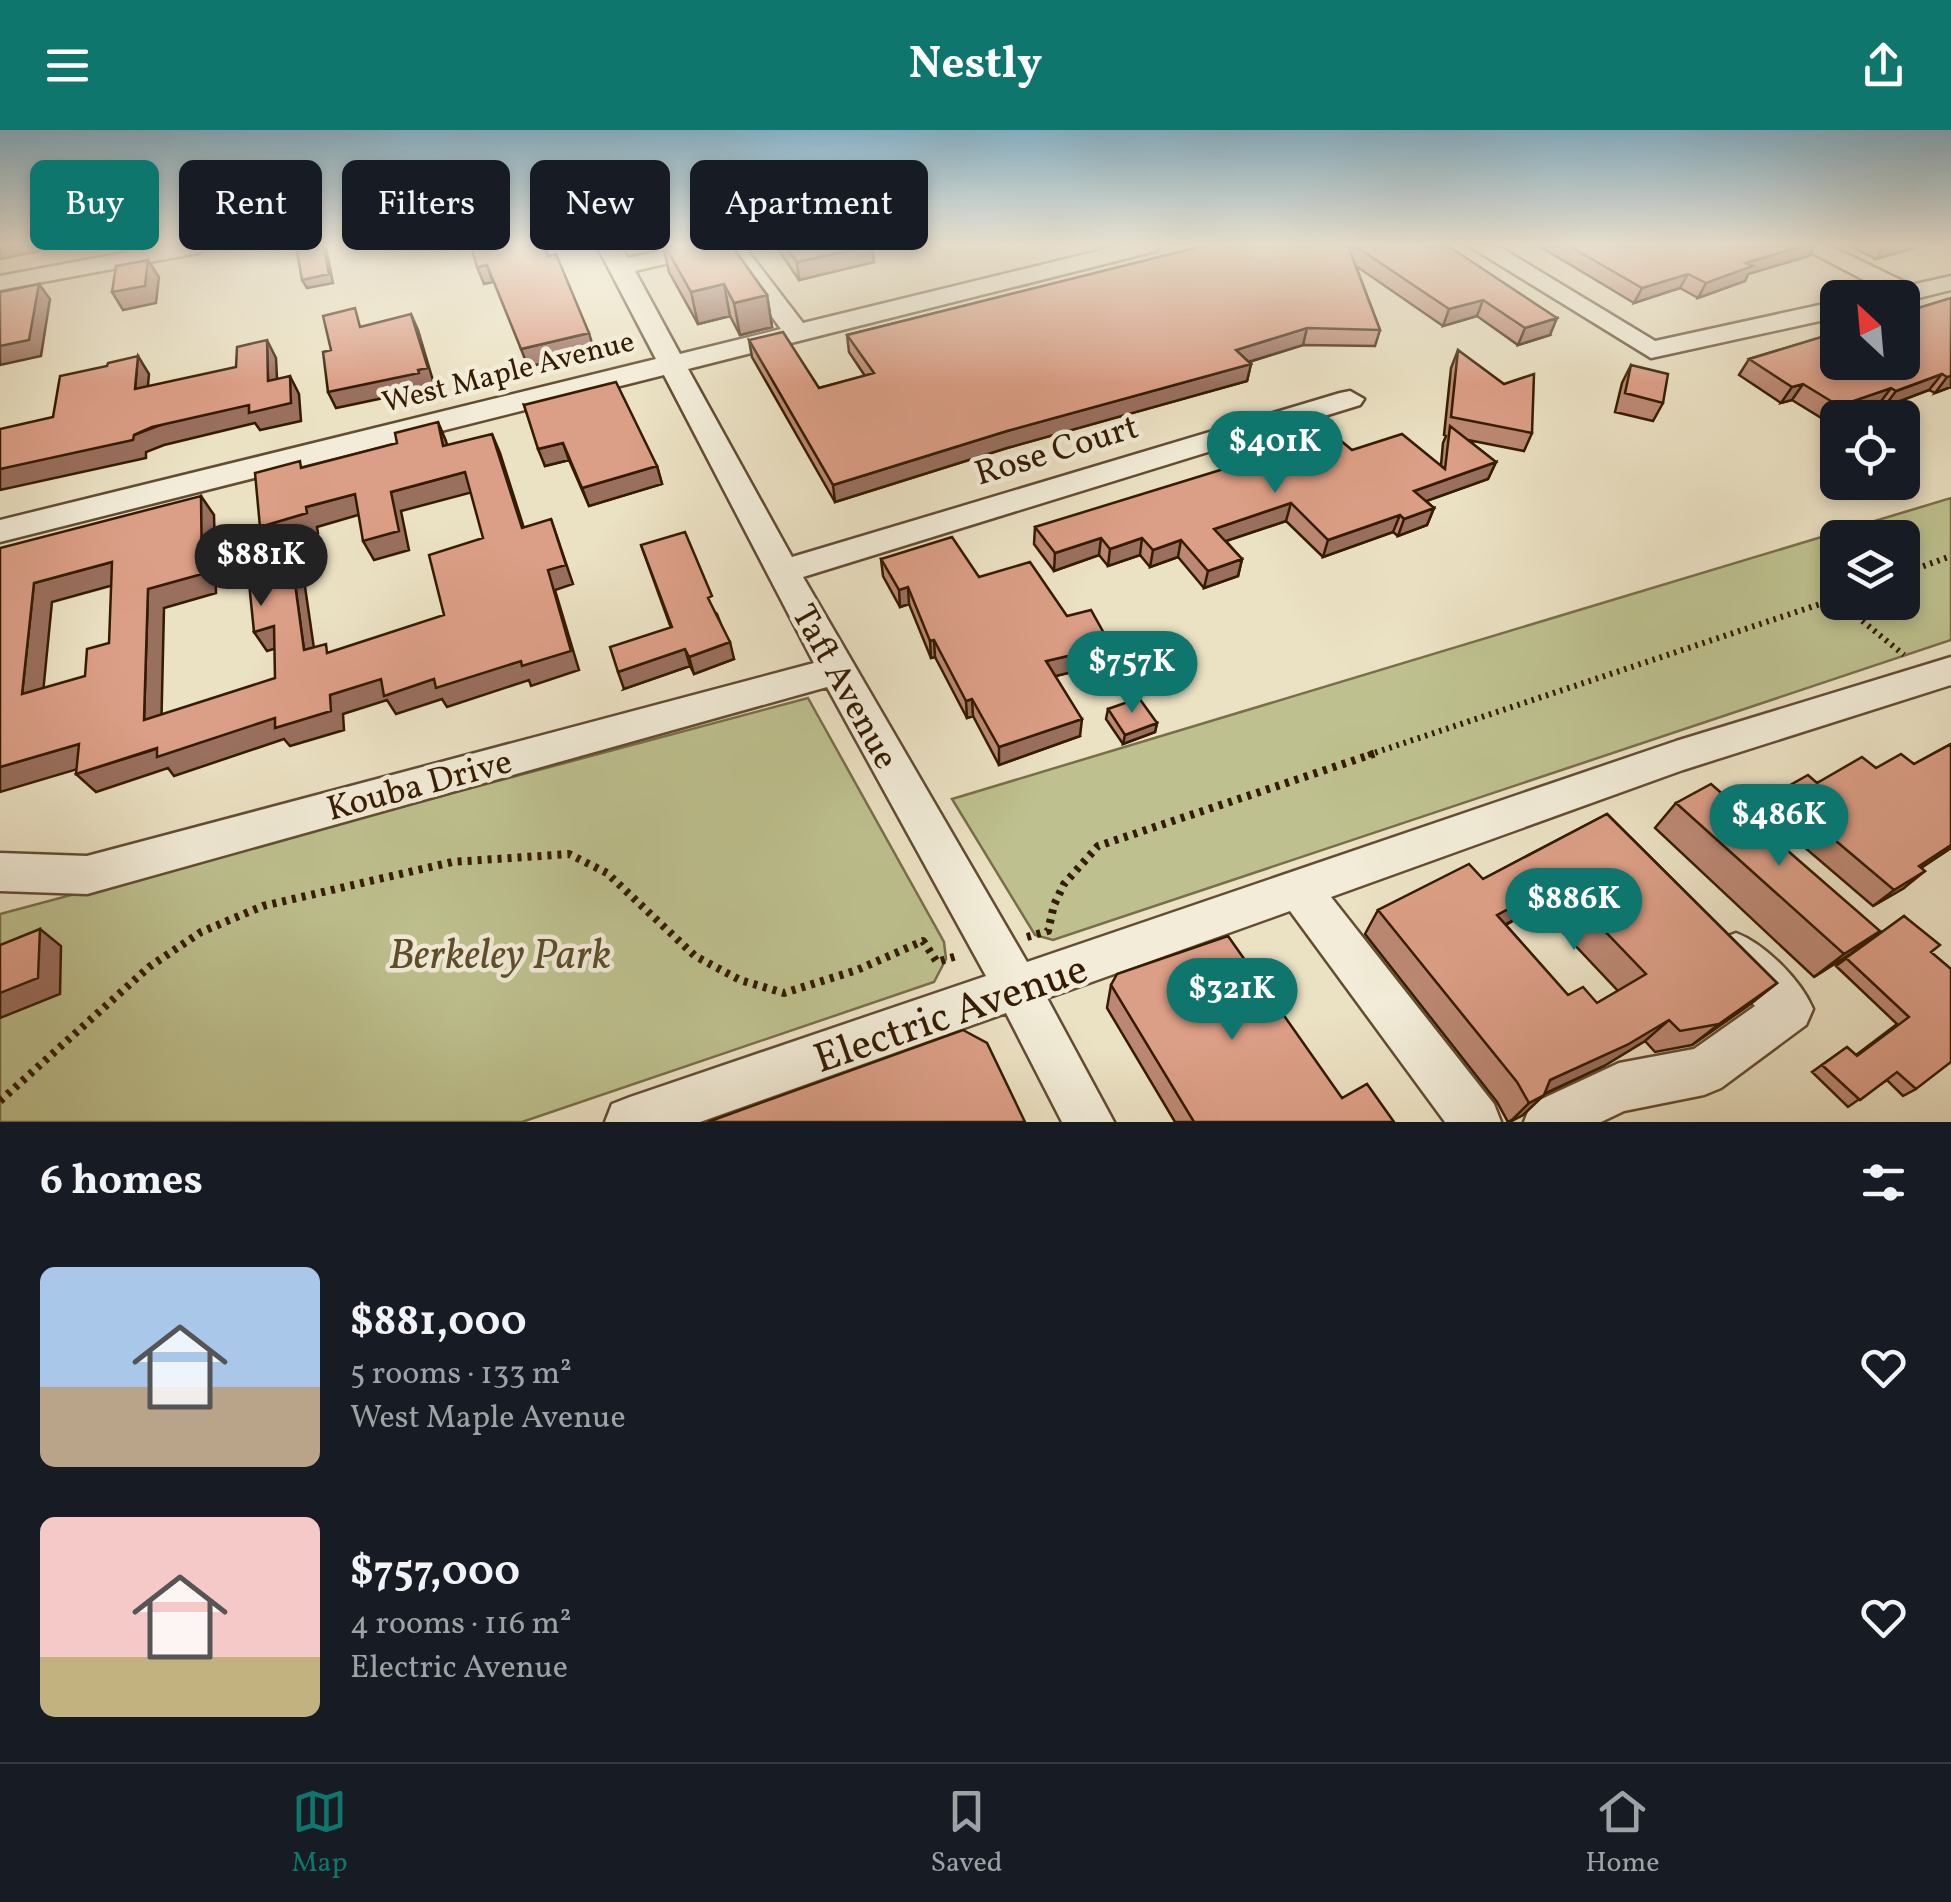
<!DOCTYPE html>
<html lang="en">
<head>
<meta charset="utf-8">
<style>
	body { margin:0; font-family:Vollkorn,serif; background:#242831; color:#f1f3f6; height:100vh; display:flex; flex-direction:column; font-size:38px; white-space:nowrap }
	* { box-sizing:border-box; margin:0 }
	p { font-size:32px; color:#9ea1a6 }
	.icon { flex:none; width:55px; height:55px; fill:none; stroke:currentColor; stroke-width:2; stroke-linecap:round; stroke-linejoin:round }
	.map { position:relative; height:992px; overflow:hidden }
	.sheet { display:flex; flex-direction:column; background:#171b24; flex:1 }
	.sheet>* { flex:none }
	.hud { position:absolute; left:30px; top:30px; width:1000px; height:90px; display:flex; gap:20px }
	.needle { width:65px; rotate:334deg }
	.controls { position:absolute; left:1820px; top:150px; display:grid; gap:20px }
	.controls a { display:grid; place-items:center; width:100px; height:100px; border-radius:15px; background:#171b24; box-shadow:0 5px 15px #0003; font-size:50px }
	.price { position:absolute; translate:-50% -85px; padding:0 22px; border-radius:35px; background:#0f766e; color:#fff; font-size:32px; line-height:65px; filter:drop-shadow(0 2px 5px #0008) }
	.price::after { content:''; position:absolute; left:50%; top:60px; width:30px; height:22px; margin-left:-15px; background:inherit; clip-path:polygon(0 0,100% 0,50% 100%) }
	.price.current { background:#222; color:#fff }
	ul { padding:0; list-style:none }
	li { display:flex; align-items:center; gap:30px; height:250px; padding:0 40px }
	li span { display:grid; place-items:center; flex:none; width:280px; height:200px; border-radius:15px; color:#555 }
	li>.icon { margin-inline-start:auto }
	span .icon { width:120px; height:120px; fill:#fffc; stroke-width:1 }
	li b { font-size:42px }
	h2 { display:flex; justify-content:space-between; align-items:center; height:120px; padding:0 40px; font-size:42px }
	.chip { padding:0 35px; border-radius:15px; background:#171b24; box-shadow:0 5px 15px #0003; font-size:35px; line-height:90px }
	.chip.current { background:#0f766e; color:#fff }
	header { display:flex; justify-content:space-between; align-items:center; height:130px; padding:0 40px; background:#0f766e; color:#fff; font-size:45px; font-weight:700 }
	.tabs { display:flex; justify-content:space-around; align-items:center; height:140px; border-top:2px solid #363941; background:#171b24; font-size:28px; color:#9ea1a6 }
	.tabs a { display:grid; justify-items:center; gap:5px }
	.tabs .current { color:#0f766e }
	.map>svg:first-child { display:block }
</style>
</head>
<body>
<header><svg class="icon" aria-label="menu" viewBox="0 0 24 24"><path d="M4 6h16M4 12h16M4 18h16"/></svg>Nestly<svg class="icon" aria-label="share" viewBox="0 0 24 24"><path d="M12 15V3M7 8l5-5 5 5M5 13v7h14v-7"/></svg></header>
<div class="map">
<svg width="1951" height="992" viewBox="0 0 1951 992">
	<rect width="100%" height="100%" fill="#ebe1c3"/>
	<filter id="stains"><feTurbulence type="fractalNoise" baseFrequency=".002" numOctaves="4"/><feColorMatrix values="0 0 0 0 .2 0 0 0 0 .09 0 0 0 0 .02 0 0 0 .5 -.17"/></filter>
	<radialGradient id="worn" r=".72"><stop offset=".6" stop-color="#630" stop-opacity="0"/><stop offset="1" stop-color="#630" stop-opacity=".3"/></radialGradient>
	<path fill="#bec18f" stroke="#796e48" stroke-width="2.5" fill-rule="evenodd" d="M1951 368V510L1053 810 1035 805 952 669ZM1838 408H1902V472H1838Z
		M808 568 944 812 946 829 934 852 522 992H0V784Z"/>
	<g fill="none" stroke-linecap="round" stroke-linejoin="round">
		<defs>
			<path id="minor" d="M160 116H210L198 123 0 160V146Z
				M597 116H621L628 128 685 116H744L803 193 1119 116H1160L1156 121 688 239 792 427 1340 263 1350 261 1364 269 1360 275 803 447 1027 832 1676 611 1951 527V555L1683 640 1331 767 1494 974 1501 992H1445L1290 781 1047 868 1114 992H1062L1006 883 700 992H605L612 974 630 967 986 846 827 557 87 764 0 761V723L87 726 814 533 664 245 0 412V390L656 229ZM723 120 781 199 680 224 635 141Z
				M1469 116H1498L1655 211 1838 171V187L1651 228Z
				M1799 116H1830L1911 155 1951 146V160L1902 172V168H1876L1885 161Z
				M1736 803C1765 814 1801 850 1813 879L1806 895 1721 958 1704 965 1624 981 1601 992H1524L1531 974 1619 933 1694 919 1755 876 1720 839 1714 824 1720 809Z"/>
		</defs>
		<use href="#minor" stroke="#624c32" stroke-width="5"/>
		<path stroke="#341b01" stroke-width="6" stroke-dasharray="2.5 5" stroke-linecap="butt" d="M1902 444 1951 426
			M1839 472 1904 525
			M1368 625 1838 468"/>
		<path stroke="#341b01" stroke-width="8" stroke-dasharray="4 6" stroke-linecap="butt" d="M1027 807 1048 801 1054 775 1064 754 1098 716 1376 623
			M0 971 149 837 201 802 263 776 452 732 569 724 607 743 695 826 740 850 784 863 857 840 923 811 937 832 957 826"/>
		<use href="#minor" fill="#f2ecd8" fill-rule="evenodd"/>
	</g>
	<path fill="#bc8873" stroke="#341b01" stroke-width="2.5" fill-rule="evenodd" d="M663 116H732L767 165 772 197 740 205 730 186 698 194 669 142Z
		M776 116H872L874 132 799 150Z
		M1203 116H1448L1550 205 1518 215 1477 186 1443 196 1356 136 1380 200 1375 216 1303 215 1249 232 1251 234 1247 251 1007 318 835 372 752 227 749 210 819 258 865 246 849 222 847 205Z
		M1539 116H1815L1809 126 1748 144 1745 151 1698 168 1680 158 1634 173Z
		M1850 116H1920L1876 129Z
		M1951 168V257L1935 263 1929 260 1884 277 1879 274 1828 292 1792 270 1781 273 1739 245 1749 229Z
		M1458 220 1532 303 1524 321 1468 310 1496 332 1488 349 1426 371 1434 378 1427 395 1398 406 1393 402 1323 427 1286 391 1226 411 1242 429 1238 446 1204 458 1178 427 1150 437 1140 425 1108 436 1099 425 1054 441 1034 414 1035 397 1352 320 1441 335 1443 313 1446 306 1444 305 1451 238Z
		M1631 235 1663 273 1653 291 1615 282 1622 253Z
		M524 275 657 336 662 354 589 376 569 330 545 336Z
		M641 415 717 484 734 529 694 544 690 536 624 559 671 498Z
		M881 429 979 447 1067 486 1111 516 1108 533 1055 546 1080 606 999 635 973 586 967 588 935 527 931 528 909 474 900 477 883 446Z
		M1108 579 1157 593 1155 602 1123 614 1106 589Z
		M1951 614V718L1921 738 1904 758 1873 776 1761 680 1778 662 1876 638 1914 634Z
		M1676 673 1880 801 1850 824 1814 847 1655 698Z
		M1607 684 1777 853 1749 875 1692 915 1655 922 1645 911 1604 936 1544 964 1523 985 1508 992 1497 972 1365 804 1378 780 1483 749ZM1528 782 1543 798 1553 792 1618 861 1597 873 1568 865 1506 795Z
		M1904 786 1931 822 1916 959 1903 966 1887 950 1848 977 1812 942 1847 917 1856 925 1897 894 1836 836Z
		M1111 855 1342 968 1394 992H1175L1107 878Z"/>
	<path fill="#996f5e" stroke="#341b01" stroke-width="2.5" d="M0 116H41L40 121 0 129Z
		M323 116 326 118 333 153 307 158 302 150Z
		M872 116 874 132 799 150 797 132Z
		M1802 116H1815L1809 126 1748 144 1745 151 1698 168 1706 153 1746 133Z
		M1884 116H1920L1876 129Z
		M148 130 159 147 156 173 123 180 112 162Z
		M487 135 493 152 484 154 477 137Z
		M1688 144 1680 158 1634 173 1642 158Z
		M39 154 50 169 41 226 0 235V216Z
		M724 154 730 186 698 194 691 162Z
		M767 165 772 197 740 205 734 173Z
		M1483 170 1477 186 1443 196 1449 179Z
		M411 184 418 200 434 254 425 256 426 259 336 278 328 262Z
		M1557 188 1550 205 1518 215 1525 198Z
		M1307 198 1303 215 1232 237 1236 220Z
		M589 203 594 220 528 237 521 219Z
		M267 210 276 228 278 268 268 251Z
		M138 226 149 244 146 277 135 259Z
		M1251 234 1247 251 1007 318 835 372 833 355 1007 301Z
		M1942 244 1929 260 1884 277 1896 261Z
		M290 246 299 264 301 291 260 300 255 293 164 315 146 322V328L0 360V339L134 305Z
		M1951 246V257L1935 263 1947 247Z
		M1803 254 1792 270 1781 273 1792 257Z
		M1891 258 1879 274 1828 292 1839 276Z
		M438 292 446 311 452 335 443 316Z
		M492 304 500 323 530 417 522 398Z
		M563 313 569 330 545 336 538 319Z
		M1496 332 1488 349 1407 378 1414 361Z
		M657 336 662 354 589 376 582 358Z
		M465 342 473 362 401 381 409 420 374 430 363 411 391 362Z
		M355 364 365 383 317 397 318 403 272 416 260 397 306 377Z
		M201 366 214 385 216 463 164 478 161 609 144 590 148 459Z
		M1291 373 1286 391 1211 416 1214 399Z
		M1434 378 1427 395 1398 406 1404 389Z
		M1400 385 1393 402 1323 427 1328 410Z
		M551 389 573 454 555 460 579 540 531 556 529 550 447 577 442 569 396 584 387 570 343 584 344 600 290 616 284 609 174 646 168 638 96 662 76 644 330 565 548 440Z
		M1101 408 1099 425 1054 441 1055 423Z
		M1142 408 1140 425 1108 436 1110 419Z
		M1181 410 1178 427 1150 437 1153 420Z
		M291 424 303 443 317 539 304 520Z
		M1242 429 1238 446 1204 458 1208 441Z
		M112 432 128 451 52 472 41 583 22 564 34 453Z
		M908 457 909 474 900 477 899 460Z
		M274 496 287 515 267 521 254 502Z
		M934 510 935 527 931 528 930 511Z
		M730 512 734 529 694 544 689 527Z
		M1111 516 1108 533 1044 549 1046 531Z
		M685 519 690 536 624 559 618 542Z
		M972 569 973 586 967 588 966 571Z
		M1082 589 1080 606 999 635V617Z
		M1157 593 1155 602 1123 614 1125 605Z
		M79 614 98 633 0 662V637Z
		M1951 715V718L1898 753 1919 736Z
		M1925 741 1904 758 1873 776 1894 760Z
		M1547 758 1528 782 1480 808 1497 785Z
		M1573 768 1553 792 1543 798 1562 774Z
		M40 799 61 816 60 864 0 888V863Z
		M1880 801 1850 824 1814 847 1844 824Z
		M1777 853 1749 875 1692 915 1719 894Z
		M1669 890 1645 911 1604 936 1529 971 1550 950Z
		M1544 965 1523 985 1510 992 1529 973Z"/>
	<path fill="#db9e86" stroke="#341b01" stroke-width="2.5" fill-rule="evenodd" d="M296 116H323L329 144 302 150Z
		M471 116H544L548 126 556 124 589 203 521 219 487 135 477 137Z
		M665 116H732L767 165 734 173 724 154 691 162Z
		M785 116H869L797 132Z
		M1203 116H1348L1380 200 1307 198 1236 220 1251 234 1007 301 833 355 749 210 783 202 819 258 874 243 847 205Z
		M1355 116H1448L1557 188 1525 198 1483 170 1449 179Z
		M1569 116H1802L1746 133 1753 136 1706 153 1688 144 1642 158Z
		M148 130 145 156 112 162 116 136Z
		M39 154 29 210 0 216V162Z
		M1951 168V246L1947 247 1942 244 1896 261 1891 258 1839 276 1803 254 1792 257 1749 229 1838 202V232H1902V183Z
		M355 178 360 197 411 184 428 238 418 240 419 243 328 262 323 222 331 220 323 186Z
		M267 210 268 251 290 246 291 273 249 283V275L152 297 134 305 133 310 0 339V299L53 287 60 246 107 236 108 233 138 226 135 259 236 237 237 217Z
		M1458 220 1504 254 1534 244 1532 303 1451 287Z
		M1631 235 1668 244 1663 273 1625 263Z
		M616 252 657 336 582 358 563 313 538 319 524 275Z
		M438 292 443 316 492 304 522 398 551 389 566 435 548 440 571 521 522 536 521 531 436 558 434 549 384 566 381 549 330 565 331 581 275 598V588L157 627V618L76 644 79 614 0 637V418L201 366 202 444 148 459 144 590 275 548 274 496 254 502 247 433 291 424 304 520 326 514 327 523 444 485 429 425 483 408 465 342 391 362 399 401 363 411 355 364 306 377 307 383 260 397 255 343 300 331 301 338 397 313 395 303ZM112 432 109 513 87 519 85 546 22 564 34 453Z
		M1450 296 1496 332 1414 361 1434 378 1404 389 1400 385 1328 410 1291 373 1214 399 1242 429 1208 441 1181 410 1153 420 1142 408 1110 419 1101 408 1055 423 1035 397 1334 305 1352 320 1402 304 1445 339Z
		M685 402 712 466 708 468 730 512 689 527 685 519 618 542 610 517 672 497 641 415Z
		M952 407 979 447 1030 432 1067 486 1091 480 1111 516 1046 531 1082 589 999 617 972 569 966 571 934 510 930 511 908 457 899 460 881 429Z
		M1139 568 1157 593 1125 605 1108 579Z
		M1951 614V715L1919 736 1925 741 1894 760 1778 662 1808 645 1817 653 1862 627 1876 638 1901 624 1914 634Z
		M1711 654 1880 801 1844 824 1676 673Z
		M1607 684 1777 853 1719 894 1680 901 1669 890 1627 915 1550 950 1544 965 1529 973 1517 952 1378 780 1469 734 1483 749ZM1547 758 1562 774 1573 768 1646 844 1597 873 1583 857 1568 865 1497 785Z
		M1904 786 1940 815 1931 822 1951 839V932L1916 959 1897 942 1860 970 1822 935 1847 917 1857 926 1909 887 1846 828Z
		M40 799 38 848 0 863V815Z
		M1228 806 1342 968 1367 954 1394 992H1194L1111 855 1117 844Z
		M963 900 987 913 1025 992H708Z"/>
	<linearGradient id="sky" x2="0" y2="1"><stop stop-color="#88b8d2"/><stop offset="0.45" stop-color="#f6f2e4"/><stop offset="1" stop-color="#f6f2e4" stop-opacity="0"/></linearGradient>
	<rect width="1951" height="255" fill="url(#sky)"/>
	<g text-anchor="middle" stroke-width="9" stroke-linejoin="round" paint-order="stroke">
		<g font-size="30" fill="#341b01" stroke="#f2ecd8">
			<text transform="translate(508 241) rotate(-14)" y="10">West Maple Avenue</text>
		</g>
		<g font-size="35" fill="#341b01" stroke="#f2ecd8">
			<text transform="translate(1056 319) rotate(-17)" y="12">Rose Court</text>
			<text transform="translate(846 556) rotate(61)" y="12">Taft Avenue</text>
			<text transform="translate(419 654) rotate(-15)" y="12">Kouba Drive</text>
		</g>
		<g font-size="42" font-style="italic" fill="#5d4d2c" stroke="#f2ecd8">
			<text x="500" y="838">Berkeley Park</text>
		</g>
		<g font-size="42" fill="#341b01" stroke="#f2ecd8">
			<text transform="translate(950 882) rotate(-19)" y="15">Electric Avenue</text>
		</g>
	</g>
	<rect width="100%" height="100%" filter="url(#stains)"/>
	<rect width="100%" height="100%" fill="url(#worn)"/>
</svg>
<div class="controls">
<a><svg class="needle" viewBox="-14 -14 28 28"><path d="M0-13l5 13h-10z" fill="#e53935"/><path d="M0 13l5-13h-10z" fill="#9ea1a6"/></svg></a>
<a><svg class="icon" aria-label="locate" viewBox="0 0 24 24"><circle cx="12" cy="12" r="6"/><path d="M12 2v4M12 18v4M2 12h4M18 12h4"/></svg></a>
<a><svg class="icon" aria-label="layers" viewBox="0 0 24 24"><path d="M12 4l9 5-9 5-9-5zM3 14l9 5 9-5"/></svg></a>
</div>
<b class="price" style="left:1275px;top:366px">$401K</b>
<b class="price current" style="left:261px;top:479px">$881K</b>
<b class="price" style="left:1132px;top:586px">$757K</b>
<b class="price" style="left:1779px;top:739px">$486K</b>
<b class="price" style="left:1574px;top:823px">$886K</b>
<b class="price" style="left:1232px;top:913px">$321K</b>
<div class="hud">
<a class="chip current">Buy</a>
<a class="chip">Rent</a>
<a class="chip">Filters</a>
<a class="chip">New</a>
<a class="chip">Apartment</a>
</div>
</div>
<section class="sheet">
<h2>6 homes<svg class="icon" aria-label="filters" viewBox="0 0 24 24"><path d="M4 7h16M4 17h16"/><circle cx="9" cy="7" r="2"/><circle cx="15" cy="17" r="2"/></svg></h2>
<ul>
<li><span style="background:linear-gradient(#a9c7e8 60%,#b9a48a 0)"><svg class="icon" aria-label="home" viewBox="0 0 24 24"><path d="M3 11l9-7 9 7M6 9v11h12V9"/></svg></span><div><b>$881,000</b><p>5 rooms · 133 m²</p><p>West Maple Avenue</p></div><svg class="icon" aria-label="heart" viewBox="0 0 24 24"><path d="M12 20l-8-8c-3-5 5-10 8-4 3-6 11-1 8 4z"/></svg></li>
<li><span style="background:linear-gradient(#f6c9c9 70%,#c2b280 0)"><svg class="icon" aria-label="home" viewBox="0 0 24 24"><path d="M3 11l9-7 9 7M6 9v11h12V9"/></svg></span><div><b>$757,000</b><p>4 rooms · 116 m²</p><p>Electric Avenue</p></div><svg class="icon" aria-label="heart" viewBox="0 0 24 24"><path d="M12 20l-8-8c-3-5 5-10 8-4 3-6 11-1 8 4z"/></svg></li>
</ul>
</section>
<nav class="tabs">
<a class="current"><svg class="icon" aria-label="map" viewBox="0 0 24 24"><path d="M3 6l6-2 6 2 6-2v14l-6 2-6-2-6 2zM9 4v14M15 6v14"/></svg>Map</a>
<a><svg class="icon" aria-label="saved" viewBox="0 0 24 24"><path d="M7 4h10v16l-5-4-5 4z"/></svg>Saved</a>
<a><svg class="icon" aria-label="home" viewBox="0 0 24 24"><path d="M3 11l9-7 9 7M6 9v11h12V9"/></svg>Home</a>
</nav>
</body>
</html>
